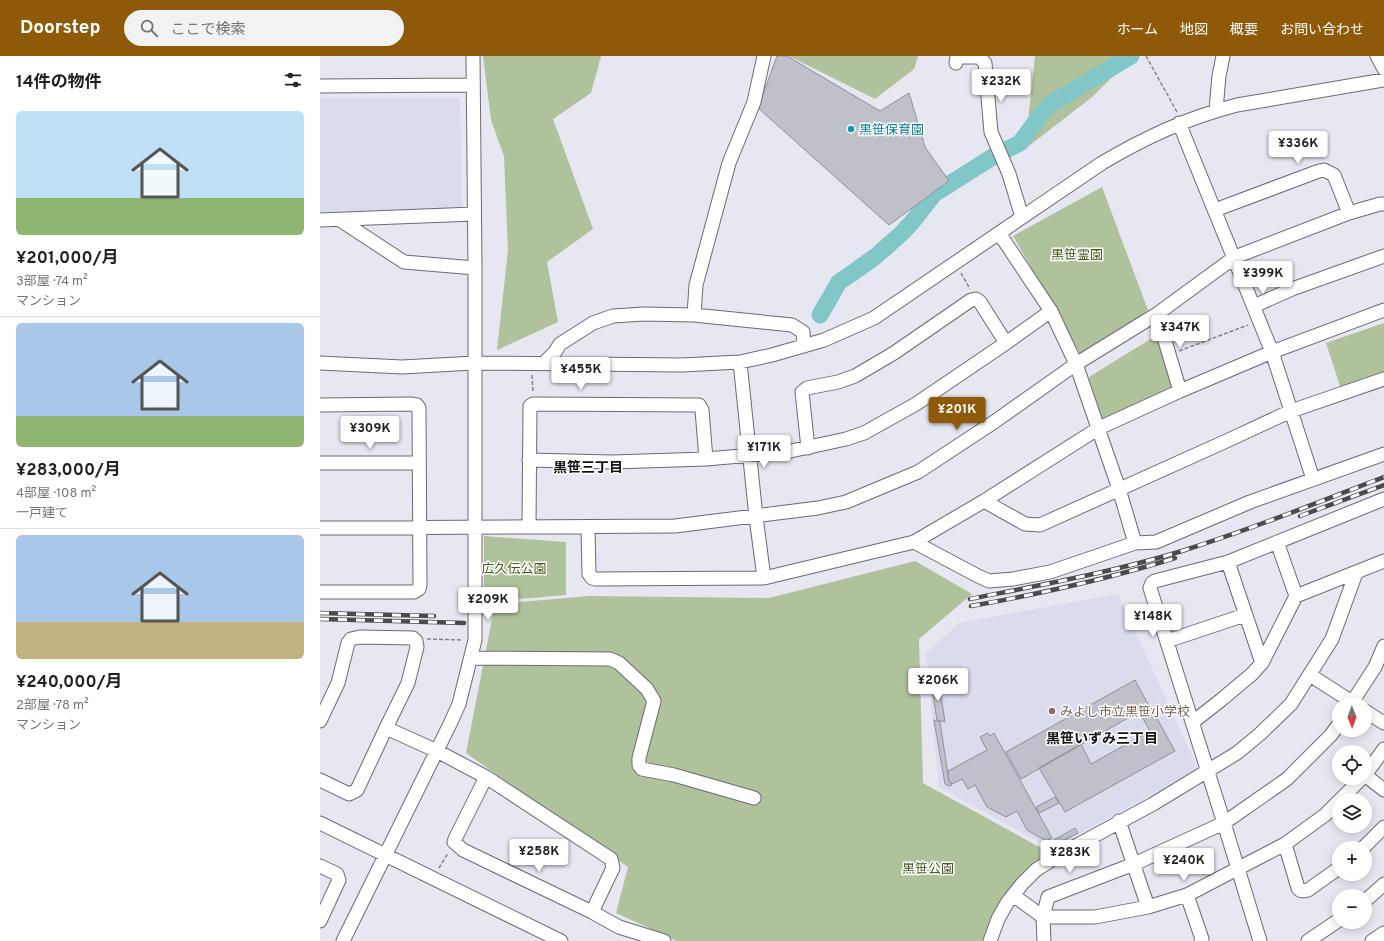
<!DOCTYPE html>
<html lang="ja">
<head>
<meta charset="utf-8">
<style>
	body { margin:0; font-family:Overpass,"Noto Sans JP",sans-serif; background:#f2f2f2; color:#202124; height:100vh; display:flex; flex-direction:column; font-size:15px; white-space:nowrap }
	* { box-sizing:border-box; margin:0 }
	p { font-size:13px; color:#757577 }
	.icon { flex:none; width:22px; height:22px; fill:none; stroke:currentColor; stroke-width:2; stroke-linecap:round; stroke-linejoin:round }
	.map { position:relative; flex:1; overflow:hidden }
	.details { display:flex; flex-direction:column; background:#fff; width:320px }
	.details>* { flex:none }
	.needle { width:26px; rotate:179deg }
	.controls { position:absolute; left:1012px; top:641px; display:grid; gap:8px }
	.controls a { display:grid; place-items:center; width:40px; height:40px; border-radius:50%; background:#fff; box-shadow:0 2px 10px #0003; font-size:20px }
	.price { position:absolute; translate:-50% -34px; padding:0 9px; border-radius:4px; background:#fff; color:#222; font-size:13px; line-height:26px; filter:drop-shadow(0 1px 2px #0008) }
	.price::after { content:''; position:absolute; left:50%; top:24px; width:12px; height:9px; margin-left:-6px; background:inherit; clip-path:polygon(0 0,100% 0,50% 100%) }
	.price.active { background:#8e5a0a; color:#fff }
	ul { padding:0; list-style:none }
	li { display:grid; align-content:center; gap:8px; height:212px; padding:0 16px }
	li+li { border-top:1px solid #e0e0e0 }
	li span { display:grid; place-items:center; height:124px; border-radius:6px; color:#555 }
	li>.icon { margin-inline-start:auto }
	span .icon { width:72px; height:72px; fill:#fffc; stroke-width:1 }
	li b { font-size:17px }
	h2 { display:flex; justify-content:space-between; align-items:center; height:48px; padding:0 16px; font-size:17px }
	header { display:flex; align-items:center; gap:24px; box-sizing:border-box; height:56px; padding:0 20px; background:#8e5a0a; color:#fff }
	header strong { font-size:19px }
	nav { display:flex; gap:22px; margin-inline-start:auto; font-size:14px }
	.search { width:280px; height:36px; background:#f2f2f2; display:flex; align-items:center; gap:10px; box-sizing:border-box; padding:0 14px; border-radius:22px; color:#757577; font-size:15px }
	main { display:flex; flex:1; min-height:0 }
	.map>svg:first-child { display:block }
</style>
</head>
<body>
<header>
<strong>Doorstep</strong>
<div class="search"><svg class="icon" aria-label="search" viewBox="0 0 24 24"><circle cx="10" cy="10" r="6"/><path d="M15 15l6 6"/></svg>ここで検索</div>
<nav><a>ホーム</a><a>地図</a><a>概要</a><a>お問い合わせ</a></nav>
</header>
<main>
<section class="details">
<h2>14件の物件<svg class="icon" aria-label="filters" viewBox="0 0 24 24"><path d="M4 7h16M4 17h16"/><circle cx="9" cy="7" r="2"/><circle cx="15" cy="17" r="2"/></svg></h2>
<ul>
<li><span style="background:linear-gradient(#bfe0f5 70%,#8fb573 0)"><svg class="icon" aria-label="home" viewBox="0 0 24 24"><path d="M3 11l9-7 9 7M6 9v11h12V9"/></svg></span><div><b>¥201,000/月</b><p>3部屋 · 74 m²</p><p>マンション</p></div></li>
<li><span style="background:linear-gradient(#a9c7e8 75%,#8fb573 0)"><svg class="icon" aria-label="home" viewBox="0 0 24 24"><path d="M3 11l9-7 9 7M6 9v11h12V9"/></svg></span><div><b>¥283,000/月</b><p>4部屋 · 108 m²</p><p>一戸建て</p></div></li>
<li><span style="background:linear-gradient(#a9c7e8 70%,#c2b280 0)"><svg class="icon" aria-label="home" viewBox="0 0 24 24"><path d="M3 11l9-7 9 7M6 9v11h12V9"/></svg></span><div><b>¥240,000/月</b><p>2部屋 · 78 m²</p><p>マンション</p></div></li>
</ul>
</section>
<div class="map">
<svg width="1064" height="885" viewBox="0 0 1064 885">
	<rect width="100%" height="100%" fill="#e7e7f1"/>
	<path fill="#dadbed" d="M0 42H140L142 153 0 156Z
		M798 538 878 713 732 793 619 731 606 597 639 567Z"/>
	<path fill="#b0c29c" d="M163 0H281L271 37 233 63 273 173 227 206 238 266 177 294 188 194 184 100 171 64Z
		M469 0H598L594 13 555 43Z
		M715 0H814L772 41 705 93Z
		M782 131 828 254 762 301 693 180Z
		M1064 267V322L1022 336 1006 287Z
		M837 279 860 335 785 373 769 321Z
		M164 480 246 486V539L164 546Z
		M595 505 652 538 599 583 603 727 730 797 683 839 662 885H357L296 857 308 811 146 697 175 548 269 540 449 542Z"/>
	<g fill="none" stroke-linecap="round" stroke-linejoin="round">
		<path stroke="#82c7c8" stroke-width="17" d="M500 259 519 226 531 218 556 200 582 177 593 165 614 138 674 100 700 87 722 57 729 49 811 0"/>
	</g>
	<path fill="#bfc0ca" stroke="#90909a" d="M457 0H467L560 55 589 37 605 91 629 125 569 169 438 52Z
		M815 624 829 650 701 723 686 696Z
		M619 626 625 666 617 664 611 627Z
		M830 650 855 695 745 756 719 712 761 688 771 708 830 675 819 656Z
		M614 664 620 666 629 725 632 729 629 730 625 728Z
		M668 677 670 680 674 677 732 782 726 785 707 774 697 755 686 761 667 751 655 729 648 733 642 723 632 728 629 725 628 715 667 694 660 681Z
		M735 741 739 747 719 757 716 751Z
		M755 772 758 777 737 788 734 784Z"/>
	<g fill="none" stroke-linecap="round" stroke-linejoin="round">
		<defs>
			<path id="minor" d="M1057 0 1064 13
				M636 7 637 1H659L665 7 671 76 689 118 702 161
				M0 30 153 29
				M896 54 899 20 903 0
				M859 67 952 296 993 423
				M895 154 999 115 1004 114 1014 119 1029 157
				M0 164 154 158
				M20 164 84 206 155 212
				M679 177 731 255 756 308 799 433 815 487
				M934 250 972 233 1064 200
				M837 258 860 335
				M374 259 376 229 409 107 434 46 444 0
				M420 306 436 461 444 522
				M0 307 82 311 154 307 362 309 420 306 452 299 504 284 554 262 782 107C826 81 867 62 917 49L1064 24
				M223 308 235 296 240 288 273 267 293 260 324 258 374 259 472 269 483 276 484 290
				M0 349 91 348 97 349 99 352 100 529 99 533 94 536H0
				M488 392 482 336 487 332 518 326 535 320 574 297 651 244 656 243 660 246 686 287
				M209 404 292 406 386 403 466 396 526 383 544 377 596 348 686 287 731 255
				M0 407H99
				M664 445 705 468 720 469 913 382 971 355 1064 323
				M209 470 210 350 213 348 379 349 382 354 386 403
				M268 471 269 518 272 522 275 523 444 522 594 486 664 445 779 372 860 335 952 296 1064 254
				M0 472 355 470 498 452 526 446 598 416 674 366 756 308 837 258 915 201 1029 157 1060 148H1064
				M594 486 658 520 669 525 693 523 730 516 815 487 836 486 930 446 1064 398
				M908 506 942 607
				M976 540 1064 505
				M847 585 925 559
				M152 602 290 603 299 607 327 633 334 645 319 702V709L322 713 354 719 434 742
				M990 619 1035 648
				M1031 648 1055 611 1064 590
				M1045 655 1064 667
				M0 665 18 627 28 587 31 583 40 581 93 582 96 585 97 591 88 627 66 672 117 695 166 721 291 803 293 812 272 856
				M873 666 901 644 932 618 942 607 976 540 957 486
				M1045 719 1064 693
				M1045 719 1064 734
				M166 721 135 783 134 786 143 794 272 856 299 871 344 885
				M0 724 29 738 37 734 66 672
				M1020 744 1042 722
				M799 765 828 851
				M0 767 241 885
				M965 788 978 832C981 836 983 835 988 834L1019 812
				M1043 792 1064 771
				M0 810 17 818 19 824 0 865
				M693 839 723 861H775L828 851 867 839 965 788 1005 759 1019 745
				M867 839 882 883 881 885
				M1045 845 1064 828
				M23 885 130 668 139 648 155 584V212L153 0
				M670 885 678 863 687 847 702 828 716 814 739 799 833 748 917 697 940 678 971 648 1012 583 1036 517
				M724 885 723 861 728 841 814 808 904 767 967 723 1011 679 1019 668
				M940 885 904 767 830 532 832 527 835 525 908 506 1064 443
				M988 885 1019 864
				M1052 885 1064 877"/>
		</defs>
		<use href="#minor" stroke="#6a6a73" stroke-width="15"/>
		<path stroke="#83838a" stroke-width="1.5" stroke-dasharray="4 2" stroke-linecap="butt" d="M826 0 857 56
			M641 217 650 233
			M859 295 928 269
			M212 319 213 337
			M107 583 143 584
			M119 812 128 797"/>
		<use href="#minor" stroke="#fff" stroke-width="13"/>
		<defs>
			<path id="rail" d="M980 460 1064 429
				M650 543C721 529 793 516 862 495 931 473 997 447 1064 421
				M651 550C719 538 788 523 855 502
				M0 557 114 560
				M0 563 144 567"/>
		</defs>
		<use href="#rail" stroke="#4a4a4f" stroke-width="4.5"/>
		<use href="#rail" stroke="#fff" stroke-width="3" stroke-dasharray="9" stroke-linecap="butt"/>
	</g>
	<circle fill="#0f9aa8" stroke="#fff" stroke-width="1.5" cx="531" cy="73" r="4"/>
	<circle fill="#8d6e63" stroke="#fff" stroke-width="1.5" cx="732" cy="655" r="4"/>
	<g text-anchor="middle" stroke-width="3" stroke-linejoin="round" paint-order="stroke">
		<g font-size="13" fill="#0d838f" stroke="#fff" text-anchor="start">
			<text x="539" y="78">黒笹保育園</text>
		</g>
		<g font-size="13" fill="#405a15" stroke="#fff">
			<text x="757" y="203">黒笹霊園</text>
			<text x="194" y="517">広久伝公園</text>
			<text x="608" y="817">黒笹公園</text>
		</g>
		<g font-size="13" fill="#785e54" stroke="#fff" text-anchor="start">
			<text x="740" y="660">みよし市立黒笹小学校</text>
		</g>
		<g font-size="14" font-weight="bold" fill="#131317" stroke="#fff">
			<text x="268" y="416">黒笹三丁目</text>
			<text x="782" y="687">黒笹いずみ三丁目</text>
		</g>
	</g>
</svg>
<div class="controls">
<a><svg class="needle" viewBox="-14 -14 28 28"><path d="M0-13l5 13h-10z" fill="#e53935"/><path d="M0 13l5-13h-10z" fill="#757577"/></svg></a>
<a><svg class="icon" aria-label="locate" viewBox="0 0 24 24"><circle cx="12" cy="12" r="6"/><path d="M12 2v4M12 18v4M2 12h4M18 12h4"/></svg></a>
<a><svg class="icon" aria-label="layers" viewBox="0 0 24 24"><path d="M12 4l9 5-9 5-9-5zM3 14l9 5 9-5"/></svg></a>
<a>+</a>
<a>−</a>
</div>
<b class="price" style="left:681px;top:47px">¥232K</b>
<b class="price" style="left:978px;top:109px">¥336K</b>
<b class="price" style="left:943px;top:239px">¥399K</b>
<b class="price" style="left:860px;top:293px">¥347K</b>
<b class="price" style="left:261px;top:335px">¥455K</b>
<b class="price active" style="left:637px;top:375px">¥201K</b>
<b class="price" style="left:50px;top:394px">¥309K</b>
<b class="price" style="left:444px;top:413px">¥171K</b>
<b class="price" style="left:168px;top:565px">¥209K</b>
<b class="price" style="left:833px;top:582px">¥148K</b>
<b class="price" style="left:618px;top:646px">¥206K</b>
<b class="price" style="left:219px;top:817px">¥258K</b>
<b class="price" style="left:750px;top:818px">¥283K</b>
<b class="price" style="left:864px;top:826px">¥240K</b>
</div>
</main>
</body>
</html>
